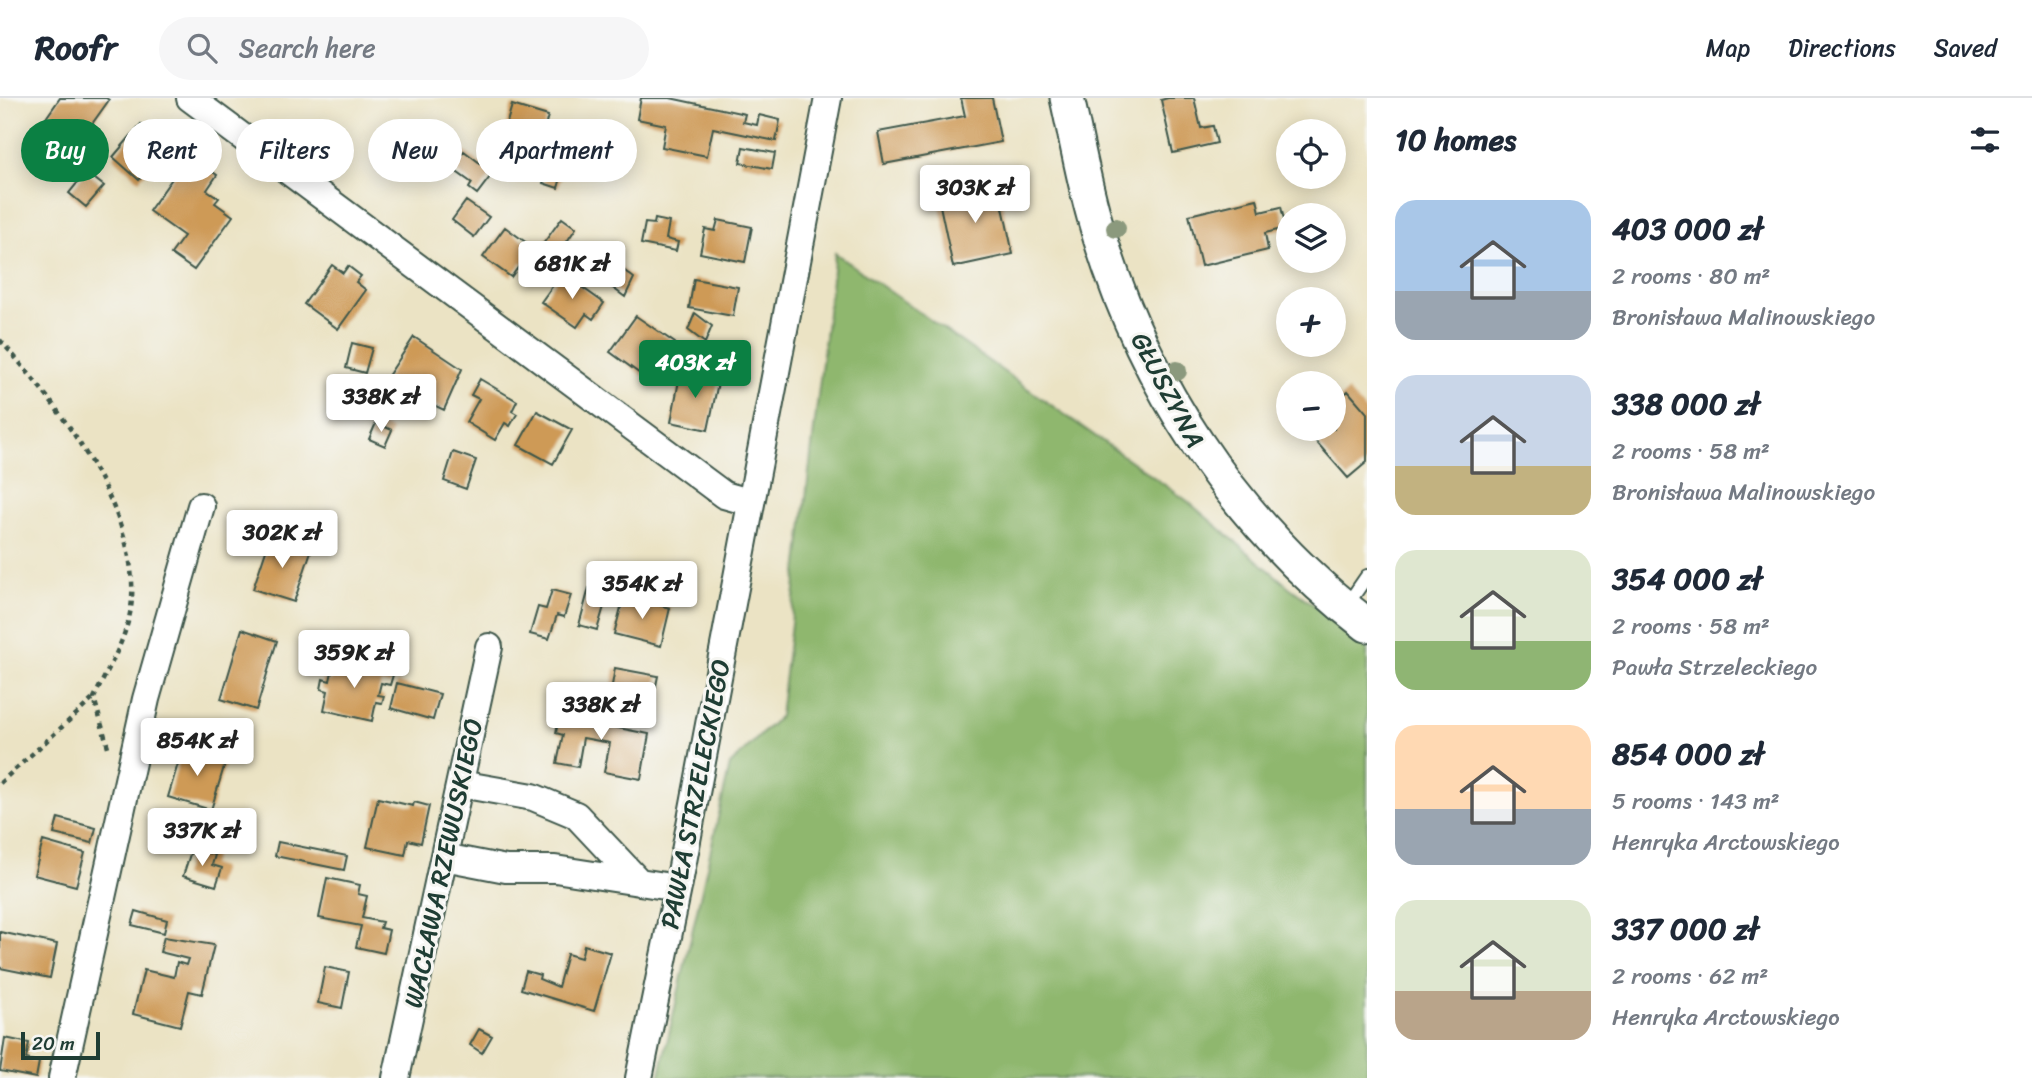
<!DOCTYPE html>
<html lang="en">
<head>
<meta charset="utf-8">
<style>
	body { margin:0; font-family:Sriracha,sans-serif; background:#f6f6f7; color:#1f2937; height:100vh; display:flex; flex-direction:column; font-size:26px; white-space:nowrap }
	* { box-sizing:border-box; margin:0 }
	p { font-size:23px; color:#747a83 }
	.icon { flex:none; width:38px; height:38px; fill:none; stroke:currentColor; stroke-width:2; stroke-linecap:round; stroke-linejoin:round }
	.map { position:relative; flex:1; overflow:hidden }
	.sheet { display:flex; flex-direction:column; background:#fff; width:665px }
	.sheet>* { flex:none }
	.top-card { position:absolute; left:21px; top:21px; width:665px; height:63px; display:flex; gap:14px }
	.fabs { position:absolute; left:1276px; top:21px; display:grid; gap:14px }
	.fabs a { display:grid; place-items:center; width:70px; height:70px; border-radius:50%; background:#fff; box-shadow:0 4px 18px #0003; font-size:35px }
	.scale { position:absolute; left:21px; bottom:18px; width:79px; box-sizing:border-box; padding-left:7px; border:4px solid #1f3d34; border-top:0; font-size:19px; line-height:24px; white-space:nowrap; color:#1f3d34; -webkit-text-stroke:5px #f6f6f2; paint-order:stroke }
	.price { position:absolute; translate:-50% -60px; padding:0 16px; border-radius:7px; background:#fff; color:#222; font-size:23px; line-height:46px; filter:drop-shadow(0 2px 4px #0008) }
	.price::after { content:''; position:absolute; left:50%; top:42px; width:21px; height:16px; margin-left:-10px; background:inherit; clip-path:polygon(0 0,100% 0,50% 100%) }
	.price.active { background:#0b8043; color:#fff }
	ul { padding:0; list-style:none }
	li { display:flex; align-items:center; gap:21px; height:175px; padding:0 28px }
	li span { display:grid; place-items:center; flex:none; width:196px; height:140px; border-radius:21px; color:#555 }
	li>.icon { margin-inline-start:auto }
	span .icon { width:84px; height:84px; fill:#fffc; stroke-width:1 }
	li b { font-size:30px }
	h2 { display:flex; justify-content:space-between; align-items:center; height:84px; padding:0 28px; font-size:30px }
	.tag { padding:0 24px; border-radius:32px; background:#fff; box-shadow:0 4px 18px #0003; font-size:24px; line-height:63px }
	.tag.active { background:#0b8043; color:#fff }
	header { display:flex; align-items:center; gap:42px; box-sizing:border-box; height:98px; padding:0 35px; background:#fff; border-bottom:2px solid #e0e1e3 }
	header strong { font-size:33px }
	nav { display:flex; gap:38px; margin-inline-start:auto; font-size:24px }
	.search { width:490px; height:63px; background:#f6f6f7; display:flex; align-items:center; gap:18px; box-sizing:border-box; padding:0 24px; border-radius:38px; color:#747a83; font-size:26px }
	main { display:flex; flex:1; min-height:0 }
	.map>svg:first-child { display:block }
</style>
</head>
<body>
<header>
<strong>Roofr</strong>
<div class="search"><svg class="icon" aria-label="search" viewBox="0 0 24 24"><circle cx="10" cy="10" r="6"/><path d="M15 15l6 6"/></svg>Search here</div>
<nav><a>Map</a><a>Directions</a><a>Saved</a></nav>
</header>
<main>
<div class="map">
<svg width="1367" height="980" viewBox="0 0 1367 980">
	<rect width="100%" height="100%" fill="#f6f6f2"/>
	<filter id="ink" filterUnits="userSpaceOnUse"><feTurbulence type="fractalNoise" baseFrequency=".0143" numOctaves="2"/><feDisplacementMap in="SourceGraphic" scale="14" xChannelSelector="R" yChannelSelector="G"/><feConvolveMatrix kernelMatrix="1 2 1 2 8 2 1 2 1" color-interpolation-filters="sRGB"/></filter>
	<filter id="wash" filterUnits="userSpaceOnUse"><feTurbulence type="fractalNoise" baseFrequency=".00686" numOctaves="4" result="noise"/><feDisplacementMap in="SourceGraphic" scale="28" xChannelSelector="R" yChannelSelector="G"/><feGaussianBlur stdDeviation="1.57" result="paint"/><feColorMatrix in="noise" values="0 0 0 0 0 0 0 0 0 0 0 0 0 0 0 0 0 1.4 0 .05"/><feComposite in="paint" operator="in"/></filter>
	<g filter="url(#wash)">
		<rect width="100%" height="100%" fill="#ebe3c4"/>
		<path fill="#8fb76e" stroke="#577a51" stroke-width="2" d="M835 155 1186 402 1289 489 1367 545V980H659L730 667 780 618Z"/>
		<g id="blocks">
			<path fill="#ce9a56" d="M60 0H106L109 2 79 44 46 20Z
				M641 0H670L745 16 743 24 757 27 759 17 780 22 776 43 713 30 707 58 662 49 666 27 637 21Z
				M961 0H992L1001 44 884 66 878 34 965 18Z
				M1168 0H1194L1201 30 1213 28 1217 45 1173 55 1161 2Z
				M512 7 548 18 535 62 499 52Z
				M141 26 168 48 139 82 113 59Z
				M560 31 574 36 558 90 543 85Z
				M743 49 775 55 772 71 740 65Z
				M464 53 493 75 477 96 469 90 472 85 451 70Z
				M189 57 217 77 207 92 219 100 215 105 233 118 194 172 171 156 184 138 149 113Z
				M86 74 104 88 86 109 69 95Z
				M998 86 1013 156 953 169 938 98Z
				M1257 101 1260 114 1281 109 1286 130 1265 135 1268 152 1201 168 1189 117Z
				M466 103 489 119 474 139 452 122Z
				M562 120 576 130 558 157 543 146Z
				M655 121 669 124 666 141 678 144 676 153 641 146 645 125 654 126Z
				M718 122 752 129 745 164 700 155 705 131 715 133Z
				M505 129 539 154 528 169 522 164 511 179 483 159Z
				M605 158 634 180 625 199 594 176Z
				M332 167 343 175 348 168 361 178 356 184 366 192 338 231 304 206Z
				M562 175 604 205 593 221 586 216 577 229 541 204Z
				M694 181 738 189 733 218 689 210Z
				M695 215 712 228 705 245 688 232Z
				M636 218 675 245 656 280 646 274 643 278 610 254Z
				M414 239 462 271 444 312 423 302 430 285 427 284 414 303 384 284Z
				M352 245 372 250 365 275 346 270Z
				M681 272 719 280 708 332 671 324Z
				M480 281 517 303 512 313 517 316 510 328 505 325 495 342 466 324 479 301 471 297Z
				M1348 293 1367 315V364L1348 380 1305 331H1334V306Z
				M537 313 572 332 553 366 518 347Z
				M376 325 392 332 385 348 369 341Z
				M453 354 476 362 466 391 444 383Z
				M270 440 311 453 294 504 253 491Z
				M589 490 608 495 597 532 579 527Z
				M552 492 571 497 564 519 557 517 549 541 530 536 538 509 546 511Z
				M624 498 670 510 661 548 614 536Z
				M242 531 277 543 256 612 221 601Z
				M348 557 357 559 355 569 393 577 390 587 381 585 378 597 384 598 382 605 376 604 372 623 324 612 328 593 321 591 323 581 330 583 334 564 345 567Z
				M615 570 658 578 652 607 610 599Z
				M397 585 440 596 433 622 391 610Z
				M561 608 615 619 613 629 649 636 641 681 604 674 610 645 583 640 578 669 557 665 563 637 556 635Z
				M183 649 226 662 211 712 168 699Z
				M378 700 413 708 414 704 429 708 421 745 408 742 405 757 367 749Z
				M58 720 96 730 92 745 54 736Z
				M43 743 85 755 76 788 34 777Z
				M278 744 347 758 344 772 275 758Z
				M192 750 215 757 212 767 222 770 216 788 183 778Z
				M327 780 360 787 358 796 367 798 362 820 382 824 380 830 389 832 384 855 356 849 361 828 319 820Z
				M136 813 167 822 164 835 132 827Z
				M0 834 57 846 50 880 0 870Z
				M164 839 214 847 202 896 189 893 180 928 133 916 144 872 174 879 177 864 186 867 188 861 160 854Z
				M584 847 611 855 594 913 521 891 526 873 540 877 539 881 558 889 567 856 581 860Z
				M325 869 349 874 342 910 318 905Z
				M479 931 492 938 482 955 470 947Z
				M5 940 29 945 26 961 39 964 36 980 0 973Z"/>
		</g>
	</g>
	<g filter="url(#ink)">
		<use href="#blocks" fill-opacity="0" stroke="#3e564a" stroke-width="2"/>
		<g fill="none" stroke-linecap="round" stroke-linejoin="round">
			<defs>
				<path id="service" d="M1347 507 1367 478"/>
				<path id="minor" d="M190 0 724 397 749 404
					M460 686 533 699 576 717 639 784
					M444 759 506 771H555L678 790
					M62 980 146 601 201 408
					M396 980 489 549
					M639 980 678 790 828 0"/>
				<path id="tertiary" d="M1067 0C1076 40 1083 80 1094 119 1139 281 1234 425 1367 527"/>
			</defs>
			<use href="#service" stroke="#3e564a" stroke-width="16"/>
			<use href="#minor" stroke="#3e564a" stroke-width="30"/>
			<use href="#tertiary" stroke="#3e564a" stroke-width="37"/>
			<path stroke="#3e564a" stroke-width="4.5" stroke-dasharray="5 5" stroke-linecap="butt" d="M0 242C57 306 137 409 132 500 130 536 109 568 94 600L108 649
				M0 685 94 600"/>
			<use href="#service" stroke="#fff" stroke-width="12"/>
			<use href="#minor" stroke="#fff" stroke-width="26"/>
			<use href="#tertiary" stroke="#fff" stroke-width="33"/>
		</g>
		<g fill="#8b997d">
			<circle cx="1116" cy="130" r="10"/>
			<circle cx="1177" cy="273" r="10"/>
		</g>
	</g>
	<g text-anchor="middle" stroke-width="6" stroke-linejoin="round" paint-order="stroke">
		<g font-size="26" fill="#1f3d34" stroke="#f6f6f2">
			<text transform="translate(1168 292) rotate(62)" y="9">GŁUSZYNA</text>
			<text transform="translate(695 696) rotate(-79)" y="9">PAWŁA STRZELECKIEGO</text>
			<text transform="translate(443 765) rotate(-78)" y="9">WACŁAWA RZEWUSKIEGO</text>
		</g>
	</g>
</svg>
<div class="fabs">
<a><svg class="icon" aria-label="locate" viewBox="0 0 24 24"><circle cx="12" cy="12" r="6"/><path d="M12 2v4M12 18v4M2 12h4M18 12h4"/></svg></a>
<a><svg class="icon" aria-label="layers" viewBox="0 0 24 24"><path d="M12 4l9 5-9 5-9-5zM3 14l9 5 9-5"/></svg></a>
<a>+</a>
<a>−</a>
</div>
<div class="scale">20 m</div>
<b class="price" style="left:975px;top:127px">303K zł</b>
<b class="price" style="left:572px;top:203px">681K zł</b>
<b class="price active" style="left:695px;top:302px">403K zł</b>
<b class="price" style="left:381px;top:336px">338K zł</b>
<b class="price" style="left:282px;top:472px">302K zł</b>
<b class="price" style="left:642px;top:523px">354K zł</b>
<b class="price" style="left:354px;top:592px">359K zł</b>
<b class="price" style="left:601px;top:644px">338K zł</b>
<b class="price" style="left:197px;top:680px">854K zł</b>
<b class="price" style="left:202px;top:770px">337K zł</b>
<div class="top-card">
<a class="tag active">Buy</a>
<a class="tag">Rent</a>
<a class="tag">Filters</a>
<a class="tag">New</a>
<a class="tag">Apartment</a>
</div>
</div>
<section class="sheet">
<h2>10 homes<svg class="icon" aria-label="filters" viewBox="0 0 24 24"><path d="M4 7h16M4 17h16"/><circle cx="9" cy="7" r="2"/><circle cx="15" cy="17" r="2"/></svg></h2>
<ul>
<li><span style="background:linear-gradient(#a9c7e8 65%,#9aa5b1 0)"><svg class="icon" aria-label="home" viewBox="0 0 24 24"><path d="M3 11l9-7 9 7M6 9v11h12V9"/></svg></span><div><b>403 000 zł</b><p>2 rooms · 80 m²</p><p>Bronisława Malinowskiego</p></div></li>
<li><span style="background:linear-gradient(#c9d6e8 65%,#c2b280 0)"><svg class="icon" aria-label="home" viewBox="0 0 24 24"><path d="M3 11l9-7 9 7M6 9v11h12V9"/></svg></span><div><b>338 000 zł</b><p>2 rooms · 58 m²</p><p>Bronisława Malinowskiego</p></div></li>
<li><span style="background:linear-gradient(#dfe7d0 65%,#8fb573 0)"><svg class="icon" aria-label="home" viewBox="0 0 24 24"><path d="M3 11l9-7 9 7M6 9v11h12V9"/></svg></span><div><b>354 000 zł</b><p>2 rooms · 58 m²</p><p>Pawła Strzeleckiego</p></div></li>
<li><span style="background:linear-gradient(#ffd9b3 60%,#9aa5b1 0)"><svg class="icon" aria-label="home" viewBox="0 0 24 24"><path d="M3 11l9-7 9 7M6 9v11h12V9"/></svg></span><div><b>854 000 zł</b><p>5 rooms · 143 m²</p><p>Henryka Arctowskiego</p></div></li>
<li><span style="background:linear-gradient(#dfe7d0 65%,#b9a48a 0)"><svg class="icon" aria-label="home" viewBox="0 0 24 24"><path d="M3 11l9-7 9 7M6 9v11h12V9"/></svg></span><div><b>337 000 zł</b><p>2 rooms · 62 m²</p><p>Henryka Arctowskiego</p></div></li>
</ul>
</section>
</main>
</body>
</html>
